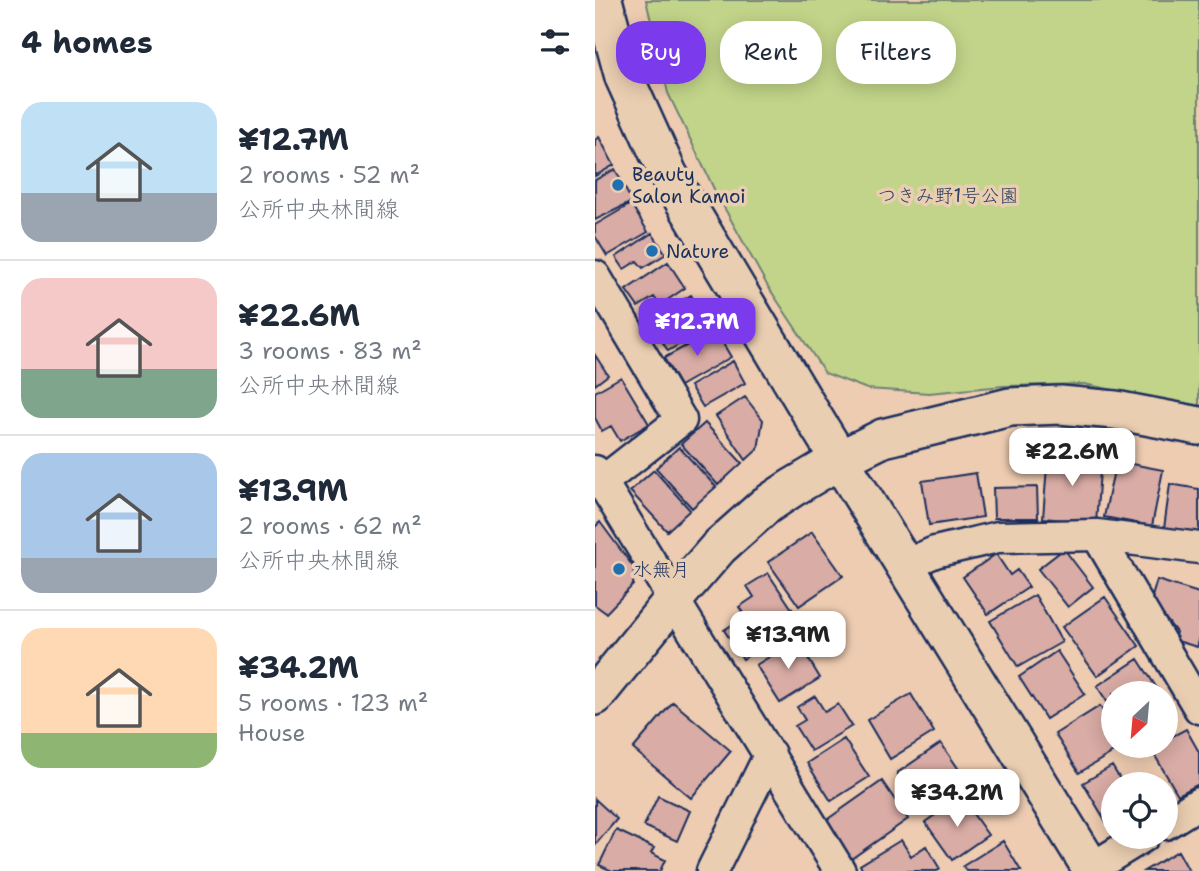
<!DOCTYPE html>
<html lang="en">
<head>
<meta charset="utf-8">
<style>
	body { margin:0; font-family:"Shantell Sans","Klee One",sans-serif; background:#f6f6f7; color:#1f2937; height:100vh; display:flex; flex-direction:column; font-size:26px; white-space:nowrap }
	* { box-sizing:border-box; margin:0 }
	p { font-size:23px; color:#747a83 }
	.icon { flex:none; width:38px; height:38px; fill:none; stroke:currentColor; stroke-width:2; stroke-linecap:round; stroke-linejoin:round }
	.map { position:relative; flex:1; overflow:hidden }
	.side { display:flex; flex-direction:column; background:#fff; width:595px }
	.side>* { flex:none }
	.hud { position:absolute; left:21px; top:21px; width:478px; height:63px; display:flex; gap:14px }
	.needle { width:46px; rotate:206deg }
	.fabs { position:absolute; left:506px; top:681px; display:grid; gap:14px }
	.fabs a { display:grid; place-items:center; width:77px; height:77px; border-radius:50%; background:#fff; box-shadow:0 4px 18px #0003; font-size:35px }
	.price { position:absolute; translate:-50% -60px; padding:0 16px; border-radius:14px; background:#fff; color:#222; font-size:23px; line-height:46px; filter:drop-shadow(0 2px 4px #0008) }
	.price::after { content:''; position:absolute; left:50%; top:42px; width:21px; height:16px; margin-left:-10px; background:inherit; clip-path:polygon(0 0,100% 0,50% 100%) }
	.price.on { background:#7c3aed; color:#fff }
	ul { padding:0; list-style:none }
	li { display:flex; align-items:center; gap:21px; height:175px; padding:0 21px }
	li+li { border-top:2px solid #e0e1e3 }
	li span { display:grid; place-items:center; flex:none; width:196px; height:140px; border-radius:21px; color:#555 }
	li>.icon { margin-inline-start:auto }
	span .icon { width:84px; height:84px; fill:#fffc; stroke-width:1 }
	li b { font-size:30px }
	h2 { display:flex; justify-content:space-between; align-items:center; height:84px; padding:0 21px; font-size:30px }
	.tag { padding:0 24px; border-radius:28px; background:#fff; box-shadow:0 4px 18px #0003; font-size:24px; line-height:63px }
	.tag.on { background:#7c3aed; color:#fff }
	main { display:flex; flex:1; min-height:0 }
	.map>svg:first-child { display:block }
</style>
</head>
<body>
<main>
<section class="side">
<h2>4 homes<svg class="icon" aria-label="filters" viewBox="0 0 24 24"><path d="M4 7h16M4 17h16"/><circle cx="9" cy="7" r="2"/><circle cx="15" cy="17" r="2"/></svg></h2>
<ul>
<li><span style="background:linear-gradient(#bfe0f5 65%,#9aa5b1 0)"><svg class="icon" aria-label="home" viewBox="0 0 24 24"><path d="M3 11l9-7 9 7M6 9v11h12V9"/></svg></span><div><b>¥12.7M</b><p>2 rooms · 52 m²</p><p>公所中央林間線</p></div></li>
<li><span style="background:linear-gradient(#f6c9c9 65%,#7fa58c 0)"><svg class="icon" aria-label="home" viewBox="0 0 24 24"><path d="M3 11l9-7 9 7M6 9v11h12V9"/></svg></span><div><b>¥22.6M</b><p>3 rooms · 83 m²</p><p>公所中央林間線</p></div></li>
<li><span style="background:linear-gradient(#a9c7e8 75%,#9aa5b1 0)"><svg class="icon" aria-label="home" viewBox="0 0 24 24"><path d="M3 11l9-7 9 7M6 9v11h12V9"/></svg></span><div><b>¥13.9M</b><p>2 rooms · 62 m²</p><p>公所中央林間線</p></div></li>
<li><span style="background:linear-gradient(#ffd9b3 75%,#8fb573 0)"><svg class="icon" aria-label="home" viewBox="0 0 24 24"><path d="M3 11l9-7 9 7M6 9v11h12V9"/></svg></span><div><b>¥34.2M</b><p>5 rooms · 123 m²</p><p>House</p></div></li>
</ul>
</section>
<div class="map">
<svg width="604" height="871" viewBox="0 0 604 871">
	<rect width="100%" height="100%" fill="#eeccb1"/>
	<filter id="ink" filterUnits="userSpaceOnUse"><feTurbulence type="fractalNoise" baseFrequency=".0143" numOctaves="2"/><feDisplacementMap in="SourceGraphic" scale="14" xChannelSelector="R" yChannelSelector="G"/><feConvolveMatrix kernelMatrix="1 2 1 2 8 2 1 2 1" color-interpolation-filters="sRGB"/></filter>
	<g filter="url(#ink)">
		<path fill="#c2d489" stroke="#6e8274" stroke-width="2" d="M51 0H604V407L489 384 408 386 334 393 272 389 230 373 172 285 120 191 73 93Z"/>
		<path fill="#d9aca5" stroke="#1b2f5e" stroke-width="2" d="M4 137 19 165 0 176V140Z
			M20 169 37 202 0 220V180Z
			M36 204 53 232 12 256 0 236V225Z
			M57 233 71 254 48 268 42 261 29 269 21 257Z
			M73 262 90 288 65 305 59 297 43 307 31 290Z
			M96 295 115 326 73 351 54 320Z
			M120 330 136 357 85 386 69 358Z
			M0 355 13 375 0 385Z
			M138 361 150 383 108 407 95 386Z
			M26 377 54 424 25 441 16 426 7 431 0 418V392Z
			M150 397 168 420 163 449 151 460 121 416Z
			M110 423 147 463 123 485 86 444Z
			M84 447 121 487 97 508 61 468Z
			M453 453 506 458 501 523 448 518Z
			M521 461 568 470 557 526 509 517Z
			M59 470 95 510 72 531 35 491Z
			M381 473 388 517 334 525 327 481Z
			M575 484 604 489V541L568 536Z
			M442 487 443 518H399L398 488Z
			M5 522 39 568 38 585 11 613 0 605V527Z
			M217 532 248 576 204 606 173 562Z
			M469 549 498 587 473 607 443 569Z
			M401 554 415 575 422 570 434 587 393 614 368 577Z
			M173 573 205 621 148 659 129 630 150 616 144 607 159 597 152 586Z
			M562 580 604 593V641L602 647 579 640 581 632 556 600Z
			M440 595 467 642 423 667 395 621Z
			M510 597 544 646 502 676 467 627Z
			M202 640 225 678 185 703 161 665Z
			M462 651 490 694 451 719 424 677Z
			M543 659 565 693H518V711L502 686Z
			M316 694 339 732 295 759 272 720Z
			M220 696 230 712 243 704 257 726 216 751 200 726 210 720 202 707Z
			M78 702 136 751 96 798 38 749Z
			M505 706 518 728V746H528L484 773 460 734Z
			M591 729 604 752V784L583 795 556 749 562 746H570V740Z
			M249 739 274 777 236 801 212 763Z
			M346 743 371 780 327 810 302 773Z
			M517 766 528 784H518L516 830 488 783Z
			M287 781 313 819 256 859 230 821Z
			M63 796 95 811 82 841 49 826Z
			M366 797 393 835 357 860 330 822Z
			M0 799 22 819 1 844 0 843Z
			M21 830 59 848 56 853 70 860 65 871H17L4 865Z
			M306 840 316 856 331 846 345 869 342 871H268L265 865Z
			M408 841 426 871H371L368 866Z
			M583 851 594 871H549Z"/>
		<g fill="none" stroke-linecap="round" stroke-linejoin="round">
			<defs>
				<path id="minor" d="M0 276 86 420 7 482
					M0 471 245 871
					M502 535 604 708
					M310 565 340 552 403 537 502 535 604 548
					M570 824 604 803
					M117 871 175 754
					M492 871 549 836"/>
				<path id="tertiary" d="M8 0 29 77 73 174 222 423 498 871
					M0 696 78 600 124 547 170 506 197 488 244 460 288 438 415 407 465 405 520 410 604 426"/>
			</defs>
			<use href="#minor" stroke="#1b2f5e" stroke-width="35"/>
			<use href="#tertiary" stroke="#1b2f5e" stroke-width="42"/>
			<use href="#minor" stroke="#eaceb1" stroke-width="30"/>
			<use href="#tertiary" stroke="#eaceb1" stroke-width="37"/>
		</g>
	</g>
	<g fill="#1f6fb2" stroke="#eaceb1" stroke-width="2.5">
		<circle cx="23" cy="185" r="7"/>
		<circle cx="57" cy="251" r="7"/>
		<circle cx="24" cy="569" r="7"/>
	</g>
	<g text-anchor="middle" stroke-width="7" stroke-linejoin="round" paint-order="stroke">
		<g font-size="19" fill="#1b2f5e" stroke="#eaceb1" text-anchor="start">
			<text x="37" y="181">Beauty<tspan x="37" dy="22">Salon Kamoi</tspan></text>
			<text x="71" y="258">Nature</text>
			<text x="38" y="576">水無月</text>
		</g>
		<g font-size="19" fill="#2c4062" stroke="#eaceb1">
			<text x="353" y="202">つきみ野1号公園</text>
		</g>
	</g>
</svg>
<div class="fabs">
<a><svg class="needle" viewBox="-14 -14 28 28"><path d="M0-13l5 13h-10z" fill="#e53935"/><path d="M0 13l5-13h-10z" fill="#747a83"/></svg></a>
<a><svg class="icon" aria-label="locate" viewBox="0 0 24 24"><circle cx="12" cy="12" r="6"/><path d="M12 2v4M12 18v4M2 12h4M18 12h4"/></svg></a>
</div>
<b class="price on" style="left:102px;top:358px">¥12.7M</b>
<b class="price" style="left:477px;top:488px">¥22.6M</b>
<b class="price" style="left:193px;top:671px">¥13.9M</b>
<b class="price" style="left:362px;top:829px">¥34.2M</b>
<div class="hud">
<a class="tag on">Buy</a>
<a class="tag">Rent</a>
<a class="tag">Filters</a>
</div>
</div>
</main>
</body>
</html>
